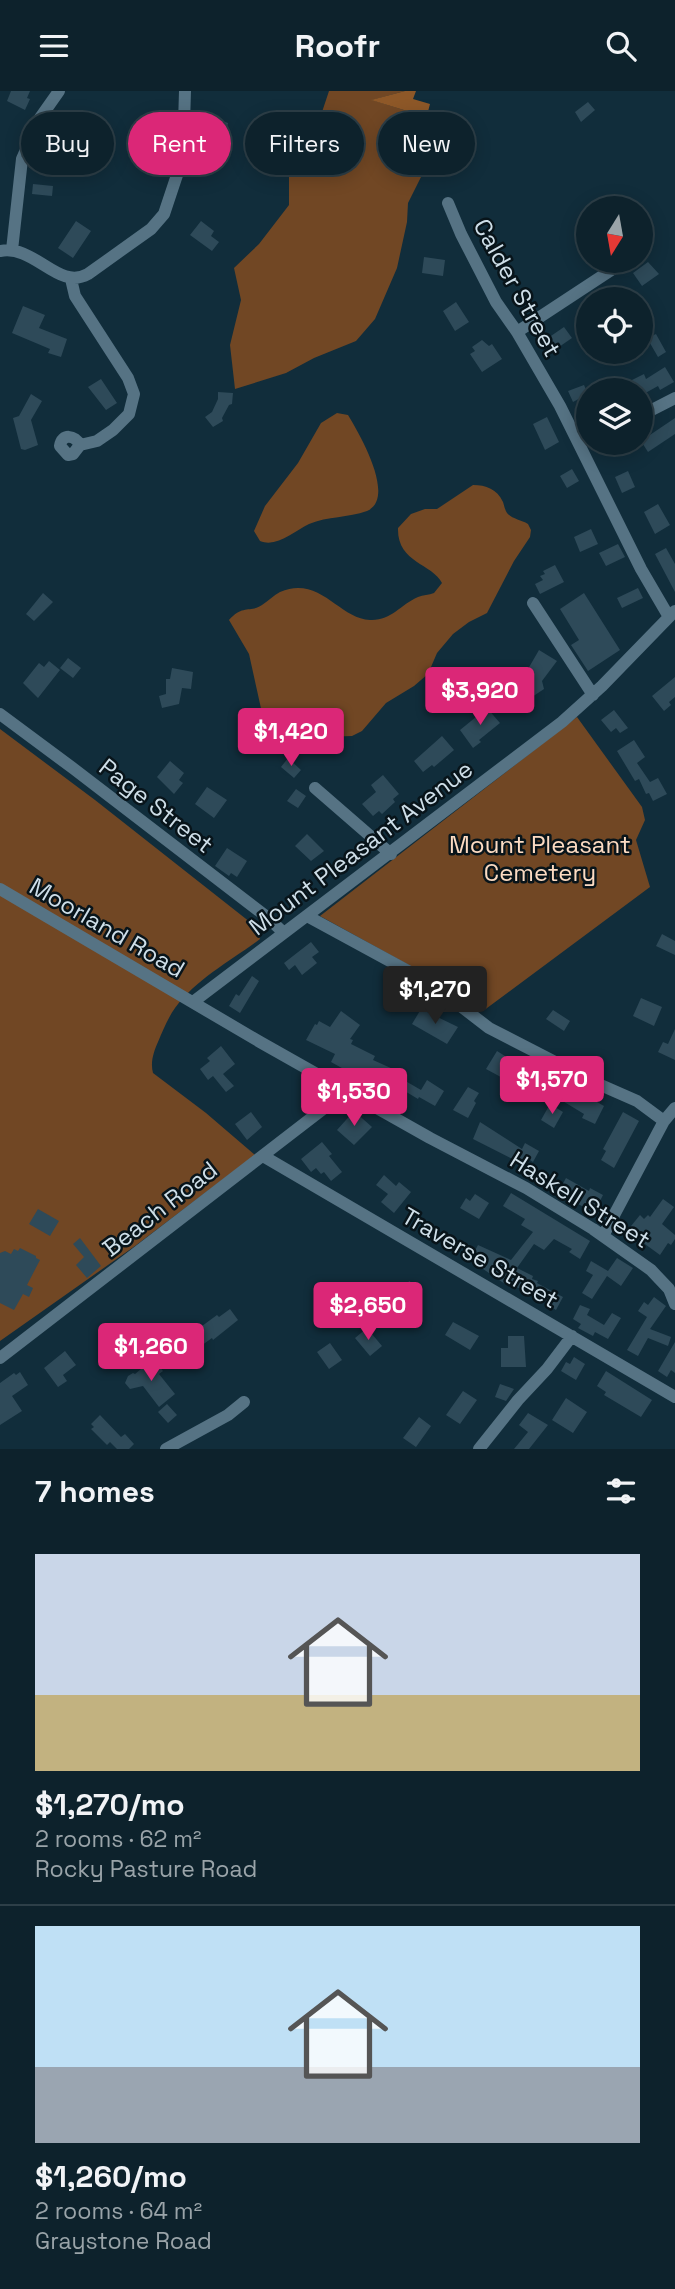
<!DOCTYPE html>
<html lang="en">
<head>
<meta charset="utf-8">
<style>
	body { margin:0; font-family:"Space Grotesk",sans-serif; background:#162a34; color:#f1f3f6; height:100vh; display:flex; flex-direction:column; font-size:26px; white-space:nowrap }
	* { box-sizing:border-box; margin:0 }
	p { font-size:23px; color:#9aa4a9 }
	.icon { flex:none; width:38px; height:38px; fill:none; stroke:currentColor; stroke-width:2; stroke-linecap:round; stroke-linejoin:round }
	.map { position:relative; height:1358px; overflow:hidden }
	.drawer { display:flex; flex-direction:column; background:#0d222c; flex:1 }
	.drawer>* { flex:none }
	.hud { position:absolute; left:21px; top:21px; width:634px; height:63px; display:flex; gap:14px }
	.needle { width:46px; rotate:191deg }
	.controls { position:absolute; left:576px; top:105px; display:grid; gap:14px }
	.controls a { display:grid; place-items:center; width:77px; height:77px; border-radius:50%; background:#0d222c; box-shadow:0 4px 18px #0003,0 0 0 2px #2d3f48; font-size:35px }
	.price { position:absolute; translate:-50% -60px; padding:0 16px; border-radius:7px; background:#db2777; color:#fff; font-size:23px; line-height:46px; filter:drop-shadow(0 2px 4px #0008) }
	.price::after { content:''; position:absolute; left:50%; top:42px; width:21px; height:16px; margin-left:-10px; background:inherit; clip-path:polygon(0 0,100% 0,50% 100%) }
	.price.selected { background:#222; color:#fff }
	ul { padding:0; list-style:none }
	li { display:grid; align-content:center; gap:14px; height:371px; padding:0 35px }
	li+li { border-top:2px solid #2d3f48 }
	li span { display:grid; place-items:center; height:217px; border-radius:0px; color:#555 }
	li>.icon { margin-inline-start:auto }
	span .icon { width:126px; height:126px; fill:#fffc; stroke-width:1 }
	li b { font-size:30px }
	h2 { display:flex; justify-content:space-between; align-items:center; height:84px; padding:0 35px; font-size:30px }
	.pill { padding:0 24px; border-radius:32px; background:#0d222c; box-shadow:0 4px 18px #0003,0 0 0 2px #2d3f48; font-size:24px; line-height:63px }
	.pill.selected { background:#db2777; color:#fff }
	header { display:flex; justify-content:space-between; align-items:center; height:91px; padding:0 35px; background:#0d222c; font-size:32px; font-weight:800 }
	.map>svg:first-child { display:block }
</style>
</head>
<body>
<header><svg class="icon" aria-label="menu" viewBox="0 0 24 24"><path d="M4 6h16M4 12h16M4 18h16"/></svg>Roofr<svg class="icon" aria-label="search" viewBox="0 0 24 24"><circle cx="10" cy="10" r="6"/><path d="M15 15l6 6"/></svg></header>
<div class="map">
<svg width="675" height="1358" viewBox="0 0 675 1358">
	<rect width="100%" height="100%" fill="#112d3b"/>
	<path fill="#714724" d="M329 0H405L372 9 417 23 415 50 433 69 421 86 408 112 407 131 397 177 375 228 356 250 314 267 286 282 235 298 230 254 241 209 234 177 259 153 289 114V85L285 69 284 44 298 36 319 30Z
		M337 322 348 324C359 342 397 407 367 420 348 427 328 425 309 433 294 440 277 457 260 450L254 440 265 415 298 372 321 332Z
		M473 394C486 394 497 398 503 411 504 414 505 419 507 422 512 428 521 429 528 433L531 439 530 446 514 470 487 522 469 531 453 543 437 562 428 583 414 595 386 612 362 640 352 645 323 646 264 631 249 563 229 529C243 513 250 522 262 514 268 510 274 504 280 501 320 484 339 528 370 529 391 530 400 514 418 506 423 504 429 504 434 502L442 492C432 472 397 472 398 437L411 423 425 418H437Z
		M577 626 642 716 645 729 636 749 650 796 483 920 434 888 320 825Z
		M0 638 95 709 255 835 260 848C232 869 196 888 175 917 168 927 163 939 158 951 154 960 150 971 153 982L206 1022 255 1064 135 1155 0 1250Z"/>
	<path fill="#8e5828" d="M405 0H416L413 8 430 13C424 36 419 46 442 60L438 67 433 69 415 50 417 23 371 9Z"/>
	<path fill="#2e4a59" d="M11 0H30L27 7 30 8 25 19 7 10Z
		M588 11 595 19 581 31 575 21Z
		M216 28 228 32 223 50 210 46Z
		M149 42 169 51 154 82 134 73Z
		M33 93 53 95 52 105 32 103Z
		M76 130 91 140 73 167 58 157Z
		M201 130 214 140 211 145 219 151 212 160 190 144Z
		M424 166 445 169 443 185 422 182Z
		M648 171 659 183 642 195 633 182Z
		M456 211 469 231 455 240 443 220Z
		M23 215 45 224 39 237 67 248 61 266 48 262 50 258 12 242Z
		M564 236 572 247 556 258 548 247Z
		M656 243 666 261 658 266 647 247Z
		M482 249 489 255 492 253 502 268 482 281 470 263 475 260 472 256Z
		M665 276 674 291 660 299 658 295 640 305V299H633L628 291 644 283 646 288Z
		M101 288 117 312 106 319 88 296Z
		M584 294 588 303 573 311 568 300Z
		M218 301 233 302 232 313 229 314 222 327 223 330 213 336 205 326 212 321 218 308Z
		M31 303 42 310 31 329 38 354 25 359 21 358 13 327 19 325Z
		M547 326 559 351 545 359 533 333Z
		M675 327V343L648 361 641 350Z
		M572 378 579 390 567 397 560 385Z
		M628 380 635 396 622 402 615 386Z
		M658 413 670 434 655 443 644 421Z
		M591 438 598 453 580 461 574 446Z
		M618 453 625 466 606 475 599 462Z
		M666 457 675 473V501L655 463Z
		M555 474 564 491 540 503 535 493 543 489 540 485 545 483 543 480Z
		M638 497 643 507 622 517 617 507Z
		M43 502 53 511 34 530 26 523Z
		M584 502 620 559 588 580 571 554 579 549 560 518Z
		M539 559 557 570 542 590 544 598 529 608 519 593 534 582 528 578Z
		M68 567 81 577 73 587 60 577Z
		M49 570 60 579 38 607 23 592 39 572 44 576Z
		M172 577 193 581 191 598 182 597 179 613 162 617 159 605 166 603V588H170Z
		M675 586V606L669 611 671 614 664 620 652 605Z
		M487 617 500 632 479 649 481 651 473 657 460 639Z
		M614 619 628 637 620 642 616 637 611 641 601 629Z
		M442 645 454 659 434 676 432 674 423 681 414 670Z
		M634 649 645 666 637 672 650 691 658 687 667 703 653 710 649 702 646 703 639 688 635 690 617 660Z
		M288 667 301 679 294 687 281 676Z
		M170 670 184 682 179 689 183 692 174 703 157 686Z
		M383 684 399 703 393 708 395 711 382 723 379 720 373 725 362 713 376 701 371 694Z
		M207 696 227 709 214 727 195 713Z
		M296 698 306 705 298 717 287 710Z
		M307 743 324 760 311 770 295 755Z
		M227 757 247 770 237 786 231 782 229 785 215 775Z
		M662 843 675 850V864L656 855Z
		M311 851 319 861 312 866 317 872 302 884 295 874 289 879 284 872Z
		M252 885 259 890 240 922 229 915 236 903 239 905Z
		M641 907 662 916 654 935 633 925Z
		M421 918 458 936 447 953 412 933Z
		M553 919 570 930 564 940 546 928Z
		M341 920 360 934 350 948 353 949 351 953 375 965 373 969 393 978 404 985 402 988 421 999 427 989 444 1000 435 1015 419 1006 418 1008 398 996 393 1003 369 988 367 991 331 971 335 963 306 949 315 933 317 934 319 930 330 936Z
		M675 938V969L658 961 663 951 668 953Z
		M221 955 235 973 223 983 234 995 226 1001 213 985 208 989 200 978 210 970 207 967Z
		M497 960 516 972 520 969 530 975 528 978 530 980 519 996 486 978Z
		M569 995 604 1015 595 1033 582 1027 584 1023 561 1009Z
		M468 996 479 1002 474 1010 476 1012 468 1027 453 1019Z
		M550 1013 563 1021 554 1037 541 1029Z
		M354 1020 372 1036 354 1054 337 1039Z
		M251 1021 262 1036 247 1049 235 1033Z
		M623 1021 639 1030 614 1077 601 1069 606 1060 603 1058Z
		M480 1031 522 1058 525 1052 539 1060 533 1071 530 1069 526 1075 473 1048Z
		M322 1051 332 1063 329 1065 342 1081 331 1090 324 1081 321 1083 316 1077 311 1081 301 1068Z
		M384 1084 396 1095 399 1091 411 1101 394 1122 381 1111 388 1103 376 1094Z
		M566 1087 589 1100 590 1097 603 1104 595 1120H591L578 1113 580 1109 560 1098Z
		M511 1102 590 1150 580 1168 569 1161 572 1158 554 1148 544 1159 534 1153 517 1177 533 1185 532 1188 538 1190 537 1192 563 1206 556 1219 545 1212 546 1210 506 1191 505 1193 470 1169 478 1154 511 1169 533 1141 521 1134 525 1128 503 1115Z
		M475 1103 489 1112 479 1128 460 1117 466 1107 470 1110Z
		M663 1108 674 1116 662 1133 675 1144V1148L671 1154 668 1152 660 1164 627 1140 640 1124 644 1128 648 1124 650 1126Z
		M38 1118 59 1130 50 1145 29 1133Z
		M80 1147 101 1175 87 1187 76 1174 84 1166 73 1153Z
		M20 1157 36 1165V1167L40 1169 27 1194 33 1197 29 1206 23 1203 14 1219 0 1212V1162L5 1160 11 1163 14 1158 18 1160Z
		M617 1167 633 1177 621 1195 607 1185 592 1208 582 1202 593 1184 586 1180 591 1170 608 1180Z
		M409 1190 418 1195 416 1200 422 1203 413 1220 416 1221 411 1231 389 1219 403 1193 407 1195Z
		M654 1206 666 1215 650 1238 671 1246 668 1255 648 1247 638 1265 627 1259 647 1226 638 1220 644 1211 648 1214Z
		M580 1214 590 1218 587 1224 604 1234 612 1222 621 1227 608 1248 595 1241 593 1245 578 1237 581 1233 573 1228Z
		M230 1218 238 1229 213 1249 212 1247 198 1257 192 1250 199 1245 197 1242 203 1237 202 1235 217 1224 219 1226Z
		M453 1231 479 1245 470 1259 445 1244Z
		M367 1237 382 1255 370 1265 355 1247Z
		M508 1245H524L526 1276H501V1257H508Z
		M675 1251V1282L671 1279 667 1286 658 1280Z
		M330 1252 342 1269 329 1278 317 1261Z
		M65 1260 76 1274 63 1284 67 1290 58 1296 44 1277Z
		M574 1266 585 1273 576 1289 561 1280 566 1271 570 1273Z
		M153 1268 163 1280 159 1283 175 1303 159 1316 143 1295 130 1298 125 1292 128 1285 133 1282 135 1283Z
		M606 1280 652 1309 641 1326 604 1304 606 1301 597 1295Z
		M20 1281 28 1294 12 1305 22 1320 0 1334V1292L14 1282 16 1284Z
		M500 1293 514 1298 506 1310 495 1306Z
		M463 1300 477 1309 460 1333 446 1324Z
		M566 1307 587 1321 573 1342 552 1329Z
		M167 1313 177 1324 168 1332 158 1321Z
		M528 1322 548 1334 529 1358H514L528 1341 519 1334Z
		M100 1324 121 1346 125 1343 134 1353 129 1358H117L110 1351 107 1354 91 1338 94 1336 91 1333Z
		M419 1326 431 1335 416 1356 403 1347Z"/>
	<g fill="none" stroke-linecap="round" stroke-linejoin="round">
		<path stroke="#567384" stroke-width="12" d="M448 112 461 143 496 211 517 241 560 315 641 478 669 526
			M12 159 22 68 40 27 59 0
			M0 160C35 153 58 200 88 183L151 138 164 123 183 66 185 0
			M71 188 75 205 128 287 134 303 129 323 113 339 97 350 80 354C75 344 62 342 60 355L68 364 73 363 80 354
			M517 241 625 170
			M640 325 675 307
			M533 512 593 604
			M0 623 74 678 267 826 284 842
			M315 697 391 763
			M0 798 260 951 430 1047 526 1097 593 1138 651 1179 669 1198 675 1213
			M307 825 432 893 489 937 596 992 637 1010 664 1030
			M193 911 562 631 602 595 675 520
			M263 1065 675 1306
			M603 1145 664 1030 675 1017
			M0 1267 327 1015 339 995
			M166 1358 228 1324 244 1311
			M479 1358 518 1309 547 1278 572 1245"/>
	</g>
	<g text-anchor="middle" stroke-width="5" stroke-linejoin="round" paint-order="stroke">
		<g font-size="24" fill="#cedee8" stroke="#08141a">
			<text transform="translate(517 197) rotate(61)" y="8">Calder Street</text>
			<text transform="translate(156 715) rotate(38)" y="8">Page Street</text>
			<text transform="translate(361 757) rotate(-37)" y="8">Mount Pleasant Avenue</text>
			<text transform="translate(107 837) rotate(30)" y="8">Moorland Road</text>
			<text transform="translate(580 1109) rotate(32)" y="8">Haskell Street</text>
			<text transform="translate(160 1118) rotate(-38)" y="8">Beach Road</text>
			<text transform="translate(480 1167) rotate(30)" y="8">Traverse Street</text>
		</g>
		<g font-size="24" fill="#fcdbc2" stroke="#08141a">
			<text x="540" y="762">Mount Pleasant<tspan x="540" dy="28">Cemetery</tspan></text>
		</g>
	</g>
</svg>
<div class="controls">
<a><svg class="needle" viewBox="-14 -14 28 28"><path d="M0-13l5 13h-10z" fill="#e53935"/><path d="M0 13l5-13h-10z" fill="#9aa4a9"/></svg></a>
<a><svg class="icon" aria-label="locate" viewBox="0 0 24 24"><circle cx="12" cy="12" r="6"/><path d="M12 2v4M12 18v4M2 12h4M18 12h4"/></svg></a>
<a><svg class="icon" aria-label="layers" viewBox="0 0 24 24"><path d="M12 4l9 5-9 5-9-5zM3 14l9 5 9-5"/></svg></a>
</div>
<b class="price" style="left:480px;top:636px">$3,920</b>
<b class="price" style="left:291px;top:677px">$1,420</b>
<b class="price selected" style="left:435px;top:935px">$1,270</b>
<b class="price" style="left:552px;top:1025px">$1,570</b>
<b class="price" style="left:354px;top:1037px">$1,530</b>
<b class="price" style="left:368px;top:1251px">$2,650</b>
<b class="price" style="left:151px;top:1292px">$1,260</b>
<div class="hud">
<a class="pill">Buy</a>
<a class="pill selected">Rent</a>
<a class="pill">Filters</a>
<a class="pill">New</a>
</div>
</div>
<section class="drawer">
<h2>7 homes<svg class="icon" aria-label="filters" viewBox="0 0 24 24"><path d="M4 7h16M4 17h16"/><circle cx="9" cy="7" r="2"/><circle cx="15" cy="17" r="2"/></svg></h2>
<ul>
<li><span style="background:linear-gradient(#c9d6e8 65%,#c2b280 0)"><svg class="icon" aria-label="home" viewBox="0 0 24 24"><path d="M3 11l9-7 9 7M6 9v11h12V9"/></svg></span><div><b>$1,270/mo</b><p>2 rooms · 62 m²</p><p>Rocky Pasture Road</p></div></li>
<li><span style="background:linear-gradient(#bfe0f5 65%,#9aa5b1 0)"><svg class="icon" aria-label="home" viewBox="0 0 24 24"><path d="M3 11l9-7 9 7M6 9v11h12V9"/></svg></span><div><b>$1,260/mo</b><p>2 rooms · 64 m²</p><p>Graystone Road</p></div></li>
</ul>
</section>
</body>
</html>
